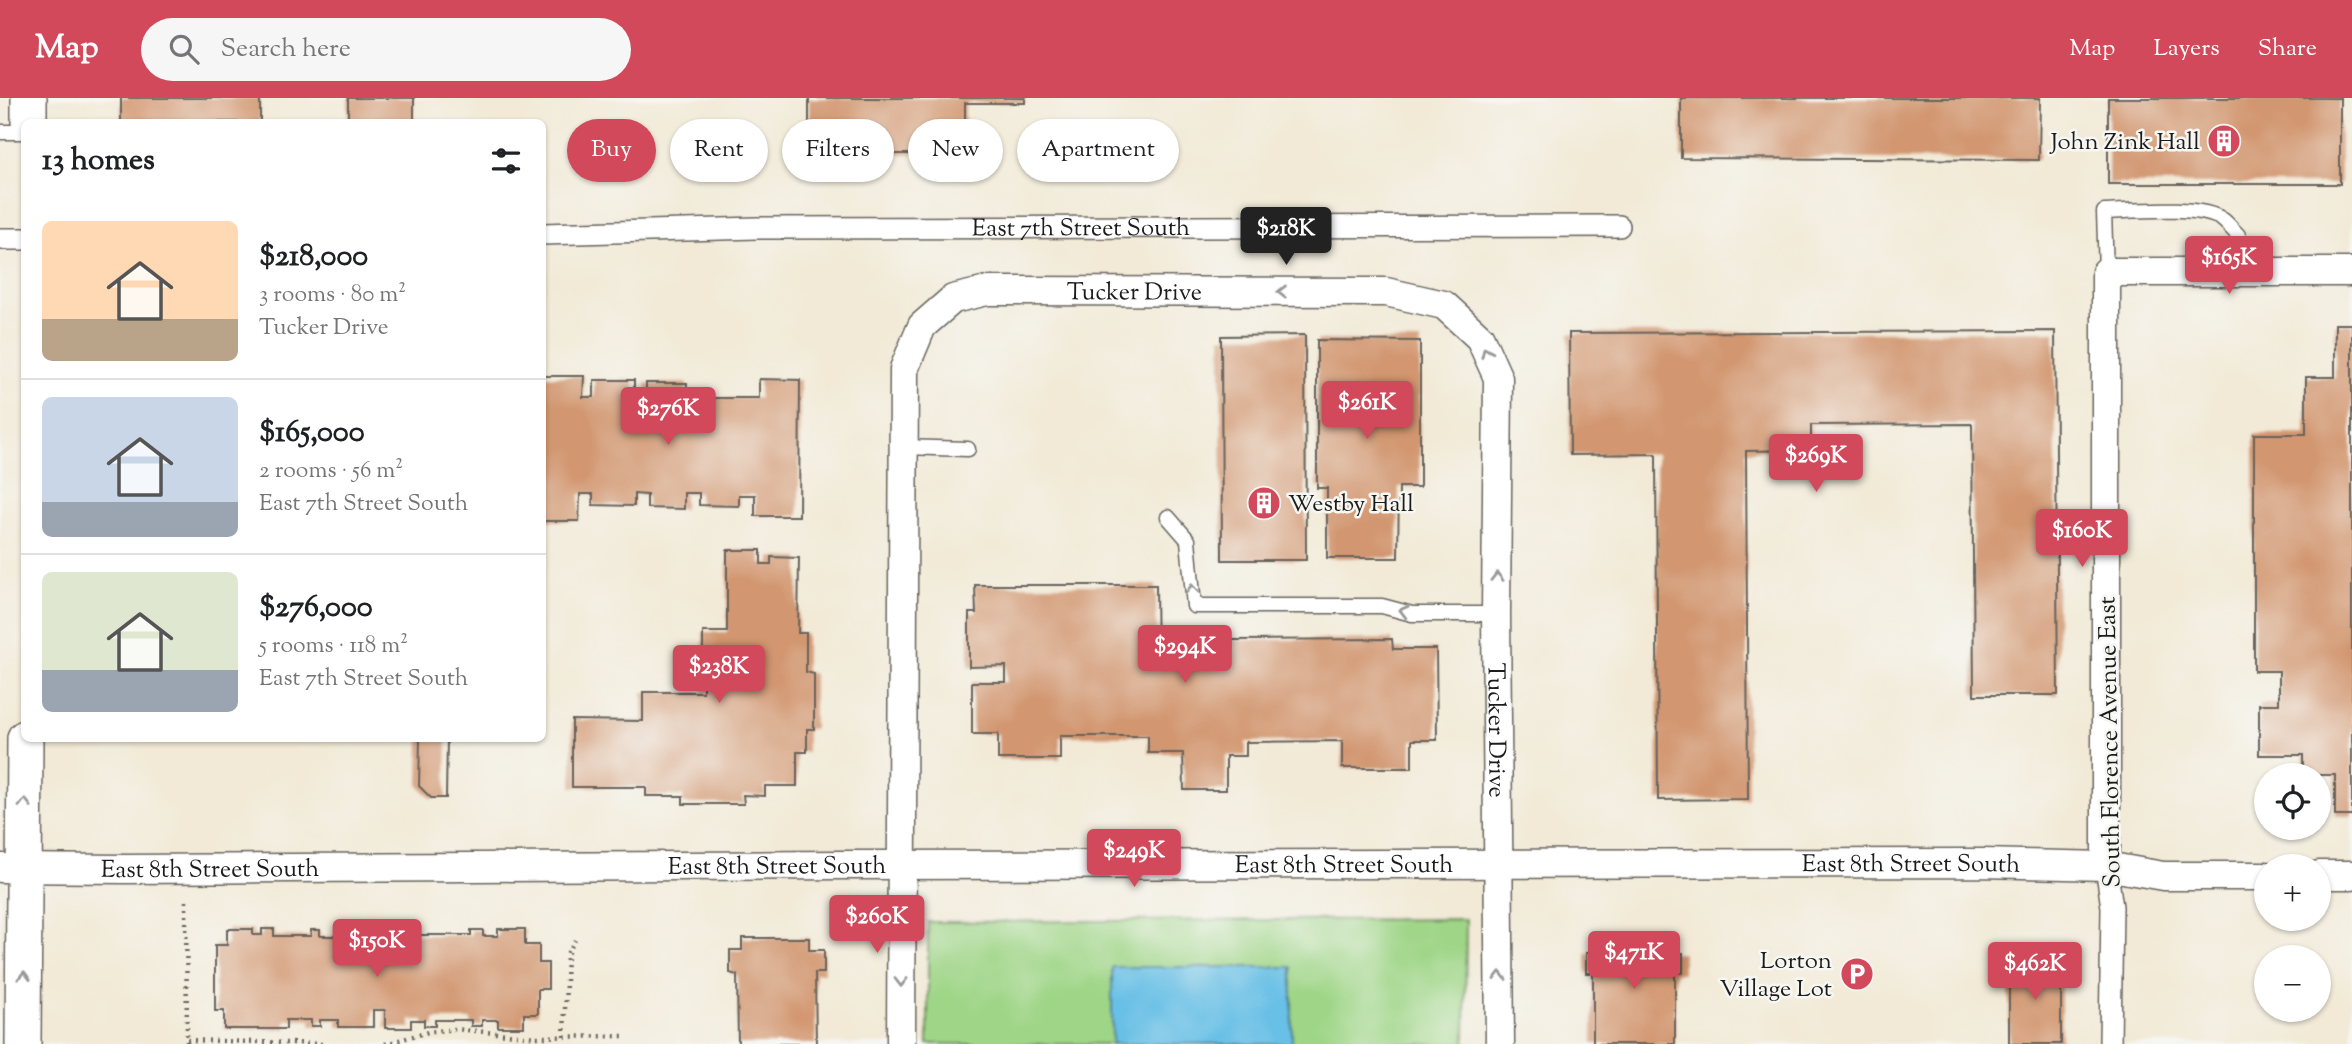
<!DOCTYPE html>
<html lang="en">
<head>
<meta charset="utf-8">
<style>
	body { margin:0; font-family:"Sorts Mill Goudy",serif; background:#f6f6f6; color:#202124; height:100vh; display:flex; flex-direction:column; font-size:26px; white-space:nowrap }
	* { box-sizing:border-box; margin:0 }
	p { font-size:23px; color:#757577 }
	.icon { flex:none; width:38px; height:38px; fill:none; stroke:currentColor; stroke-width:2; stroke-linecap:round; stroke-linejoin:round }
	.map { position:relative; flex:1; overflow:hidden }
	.details { position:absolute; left:21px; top:21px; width:525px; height:623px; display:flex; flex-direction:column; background:#fff; border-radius:10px; box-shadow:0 2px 5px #0004 }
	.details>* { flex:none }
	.hud { position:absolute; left:567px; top:21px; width:665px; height:63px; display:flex; gap:14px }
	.tools { position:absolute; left:2254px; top:665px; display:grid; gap:14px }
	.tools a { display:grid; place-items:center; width:77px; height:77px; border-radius:50%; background:#fff; box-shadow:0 2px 5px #0004; font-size:35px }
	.price { position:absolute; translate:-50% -60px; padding:0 16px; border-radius:7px; background:#d1495b; color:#fff; font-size:23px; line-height:46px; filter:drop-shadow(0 2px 4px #0008) }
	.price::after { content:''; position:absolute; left:50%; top:42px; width:21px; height:16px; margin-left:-10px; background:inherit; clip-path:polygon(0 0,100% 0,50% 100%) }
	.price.on { background:#222; color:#fff }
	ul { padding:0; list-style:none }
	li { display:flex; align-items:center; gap:21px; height:175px; padding:0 21px }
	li+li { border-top:2px solid #e0e0e0 }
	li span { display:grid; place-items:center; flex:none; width:196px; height:140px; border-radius:10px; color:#555 }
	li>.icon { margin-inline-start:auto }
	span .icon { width:84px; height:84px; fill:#fffc; stroke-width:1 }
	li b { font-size:30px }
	h2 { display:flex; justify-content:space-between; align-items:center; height:84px; padding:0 21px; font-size:30px }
	.pill { padding:0 24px; border-radius:32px; background:#fff; box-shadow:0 2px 5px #0004; font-size:24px; line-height:63px }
	.pill.on { background:#d1495b; color:#fff }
	header { display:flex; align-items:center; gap:42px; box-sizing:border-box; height:98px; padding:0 35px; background:#d1495b; color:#fff }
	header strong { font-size:33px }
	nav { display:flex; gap:38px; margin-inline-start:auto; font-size:24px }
	.search { width:490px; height:63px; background:#f6f6f6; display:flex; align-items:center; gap:18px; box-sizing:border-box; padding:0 24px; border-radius:38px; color:#757577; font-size:26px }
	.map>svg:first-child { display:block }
</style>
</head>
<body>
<header>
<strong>Map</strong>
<div class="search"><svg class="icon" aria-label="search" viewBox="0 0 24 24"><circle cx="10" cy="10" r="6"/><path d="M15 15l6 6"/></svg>Search here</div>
<nav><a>Map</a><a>Layers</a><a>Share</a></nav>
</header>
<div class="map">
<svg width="2352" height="946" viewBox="0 0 2352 946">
	<rect width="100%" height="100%" fill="#f6f6f2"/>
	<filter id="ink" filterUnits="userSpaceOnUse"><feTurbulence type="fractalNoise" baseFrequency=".0143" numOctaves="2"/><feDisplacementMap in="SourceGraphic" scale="14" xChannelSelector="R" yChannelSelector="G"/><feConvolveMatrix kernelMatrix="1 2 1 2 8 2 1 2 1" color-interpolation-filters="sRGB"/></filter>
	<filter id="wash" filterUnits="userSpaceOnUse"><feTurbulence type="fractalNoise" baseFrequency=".00686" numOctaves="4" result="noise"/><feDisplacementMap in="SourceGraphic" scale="28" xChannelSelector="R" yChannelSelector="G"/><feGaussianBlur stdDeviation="1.57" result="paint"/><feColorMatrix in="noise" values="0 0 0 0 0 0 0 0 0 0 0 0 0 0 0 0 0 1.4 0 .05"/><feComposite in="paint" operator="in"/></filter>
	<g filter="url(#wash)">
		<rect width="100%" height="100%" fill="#f2ead7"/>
		<path fill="#9ed586" stroke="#5d7851" stroke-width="2" d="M1466 821 1465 946H928V824Z"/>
		<path fill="#69c0e6" stroke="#426e81" stroke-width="2" d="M1112 869H1292V946H1112Z"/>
		<g id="blocks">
			<path fill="#d2966f" d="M121 0H260V24H121Z
				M348 0H414V24H348Z
				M809 0H1025V5H965V56H809Z
				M1681 0H2040L2039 62 1681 60Z
				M2108 0H2340V86H2108Z
				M2335 226H2352V718H2335V677H2303V657H2259V606H2279V573H2254V336H2306V279H2335Z
				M2055 233 2058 597H1974L1972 326 1811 327V352L1746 353 1748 701 1658 702 1656 356 1570 357 1569 235Z
				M1305 237 1306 462H1222L1221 238Z
				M1317 242 1420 243V389H1399L1398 460H1327V390H1317Z
				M542 278H584L583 299H594V282H634V299H646V285H687L686 311H699V300H759V281L800 282 799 418H755V397H739V408L699 407V395H684V411L647 410V397L634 396V408L593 407V396H580L579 423H542Z
				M727 452H761V466H771V459L799 460 798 535H806V574L814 576V631H807V654H797V688H765V698L743 697 744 706H683V698H646V689H572V622L643 623V594H703V534H727Z
				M975 487H1156L1157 562 1232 561V542L1392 541 1393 551H1436L1437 642H1412V670H1342V643L1246 644V658H1226V692H1184L1183 655H1148V638H1060V661H998V636H972V584H1006V568L969 569V515H976Z
				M420 640H447L446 700H431L419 688Z
				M227 831H253V837H262V831H274V838H311V832H320V838H338V832H360V847H387V831H412V837H471V832H483V838H498V831H525V847H539V865H548V891H538V916H524V929H498V922H482V928H471V922H435V928H424V922H411V930H385V912H373V929H338V922H320V928H311V922H286V931H224V913H215V847H227Z
				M1601 839H1666V855H1683V875H1675V946H1593V875H1586V855H1601Z
				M742 840H809V852H824V875H815L816 946H738L737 877 730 875V852H742Z
				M2009 863H2061V946H2009Z"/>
		</g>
	</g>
	<g filter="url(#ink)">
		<use href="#blocks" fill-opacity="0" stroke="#67645d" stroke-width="2"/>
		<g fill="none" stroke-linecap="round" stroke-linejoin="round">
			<defs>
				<path id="service" d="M0 34H24
					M2106 174 2104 114C2133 113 2200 106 2223 122 2228 126 2233 132 2238 137L2241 174
					M903 349 968 351
					M1168 419 1188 442 1194 508H1382L1412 516H1496"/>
				<g id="pedestrian">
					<path id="s1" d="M542 136 757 130 1619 128"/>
					<path d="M0 141H24"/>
					<path d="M2106 768 2112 809 2110 946"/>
				</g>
				<g id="minor">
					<path d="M2106 768V174H2352"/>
					<path id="s2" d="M0 770 125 771 841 767 1982 765 2106 768 2163 778H2266"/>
					<path d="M2319 777H2352"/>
					<path id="s3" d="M901 946 904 271 922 228 953 201 987 193 1386 194 1444 207 1480 240 1498 280 1496 516 1500 946"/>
				</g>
				<path id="tertiary" d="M29 24V0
					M23 946 25 640"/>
			</defs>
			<use href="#service" stroke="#67645d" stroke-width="17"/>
			<use href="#pedestrian" stroke="#67645d" stroke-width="24"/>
			<use href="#minor" stroke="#67645d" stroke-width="31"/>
			<use href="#tertiary" stroke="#67645d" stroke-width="38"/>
			<path stroke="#67645d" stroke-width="4.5" stroke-dasharray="2 5" stroke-linecap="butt" d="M186 803 187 946
				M564 939 567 856 575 842
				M187 942 323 946
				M385 946 428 934 456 931 536 939 627 938"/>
			<use href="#service" stroke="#fff" stroke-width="14"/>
			<use href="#pedestrian" stroke="#fff" stroke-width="21"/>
			<use href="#minor" stroke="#fff" stroke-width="28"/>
			<use href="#tertiary" stroke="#fff" stroke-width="35"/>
		</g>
		<defs><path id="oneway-chevron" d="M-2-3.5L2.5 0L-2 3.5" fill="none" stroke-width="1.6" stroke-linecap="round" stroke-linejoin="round" transform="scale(1.75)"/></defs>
		<g stroke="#999">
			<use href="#oneway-chevron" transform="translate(1282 194) rotate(-180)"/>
			<use href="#oneway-chevron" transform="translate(1486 254) rotate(-114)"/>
			<use href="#oneway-chevron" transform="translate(1497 479) rotate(-90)"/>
			<use href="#oneway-chevron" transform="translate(1192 491) rotate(-95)"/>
			<use href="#oneway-chevron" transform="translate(1404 513) rotate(-166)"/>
			<use href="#oneway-chevron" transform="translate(25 705) rotate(-90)"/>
			<use href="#oneway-chevron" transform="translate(24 878) rotate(-89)"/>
			<use href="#oneway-chevron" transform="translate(1500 878) rotate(-90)"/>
			<use href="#oneway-chevron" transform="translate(901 884) rotate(90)"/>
		</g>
	</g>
	<defs>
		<symbol id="building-disc" viewBox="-11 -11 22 22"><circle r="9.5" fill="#d1495b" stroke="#f6f6f2"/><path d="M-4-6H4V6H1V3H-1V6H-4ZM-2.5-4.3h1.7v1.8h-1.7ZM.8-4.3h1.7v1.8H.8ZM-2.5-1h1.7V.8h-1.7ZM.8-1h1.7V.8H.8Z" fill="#fff"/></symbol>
		<symbol id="parking-disc" viewBox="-11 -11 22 22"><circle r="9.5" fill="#d1495b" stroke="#f6f6f2"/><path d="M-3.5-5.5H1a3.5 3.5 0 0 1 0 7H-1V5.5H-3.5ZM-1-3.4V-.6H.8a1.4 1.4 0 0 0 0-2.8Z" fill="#fff"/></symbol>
	</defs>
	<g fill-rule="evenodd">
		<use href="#building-disc" x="2205" y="24" width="38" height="38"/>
		<use href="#building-disc" x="1245" y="386" width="38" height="38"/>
		<use href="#parking-disc" x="1838" y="857" width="38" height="38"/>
	</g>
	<g text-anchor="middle" stroke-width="5" stroke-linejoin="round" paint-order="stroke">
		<g font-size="24" fill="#1c1c1c" stroke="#f6f6f2" text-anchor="end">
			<text x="2200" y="51">John Zink Hall</text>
			<text x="1288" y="413" text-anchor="start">Westby Hall</text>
			<text x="1832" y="870">Lorton<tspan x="1832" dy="28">Village Lot</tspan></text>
		</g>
		<g font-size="24" fill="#1c1c1c" stroke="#f6f6f2">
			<text dy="8" stroke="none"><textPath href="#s1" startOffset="539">East 7th Street South</textPath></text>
			<text dy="8" stroke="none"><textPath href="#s3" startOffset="945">Tucker Drive</textPath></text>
			<text dy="8" stroke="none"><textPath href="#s3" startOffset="1701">Tucker Drive</textPath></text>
			<text transform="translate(2109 644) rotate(-91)" y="8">South Florence Avenue East</text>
			<text dy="8" stroke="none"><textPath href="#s2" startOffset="1344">East 8th Street South</textPath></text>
			<text dy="8" stroke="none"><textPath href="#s2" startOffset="1911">East 8th Street South</textPath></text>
			<text dy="8" stroke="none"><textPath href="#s2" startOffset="777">East 8th Street South</textPath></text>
			<text dy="8" stroke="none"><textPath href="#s2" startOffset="210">East 8th Street South</textPath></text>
		</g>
	</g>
</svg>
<div class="tools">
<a><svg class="icon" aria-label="locate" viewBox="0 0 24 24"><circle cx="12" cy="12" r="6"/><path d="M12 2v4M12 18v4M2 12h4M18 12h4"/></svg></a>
<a>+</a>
<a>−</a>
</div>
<b class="price on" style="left:1286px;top:169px">$218K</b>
<b class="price" style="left:2229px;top:198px">$165K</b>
<b class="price" style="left:1367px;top:343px">$261K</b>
<b class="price" style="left:668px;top:349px">$276K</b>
<b class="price" style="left:1816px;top:396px">$269K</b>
<b class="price" style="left:2082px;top:471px">$160K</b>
<b class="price" style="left:1185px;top:587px">$294K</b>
<b class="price" style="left:719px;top:607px">$238K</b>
<b class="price" style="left:1134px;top:791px">$249K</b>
<b class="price" style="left:877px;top:857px">$260K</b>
<b class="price" style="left:377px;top:881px">$150K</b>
<b class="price" style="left:1634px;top:893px">$471K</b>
<b class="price" style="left:2035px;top:904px">$462K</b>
<div class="hud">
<a class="pill on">Buy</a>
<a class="pill">Rent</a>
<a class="pill">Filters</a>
<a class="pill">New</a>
<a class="pill">Apartment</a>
</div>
<section class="details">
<h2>13 homes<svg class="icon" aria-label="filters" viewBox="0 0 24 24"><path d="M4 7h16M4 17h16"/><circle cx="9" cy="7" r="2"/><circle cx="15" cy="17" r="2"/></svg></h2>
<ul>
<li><span style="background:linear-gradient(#ffd9b3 70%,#b9a48a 0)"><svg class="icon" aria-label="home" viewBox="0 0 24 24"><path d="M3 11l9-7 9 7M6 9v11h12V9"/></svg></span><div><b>$218,000</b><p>3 rooms · 80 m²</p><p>Tucker Drive</p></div></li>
<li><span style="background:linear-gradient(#c9d6e8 75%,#9aa5b1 0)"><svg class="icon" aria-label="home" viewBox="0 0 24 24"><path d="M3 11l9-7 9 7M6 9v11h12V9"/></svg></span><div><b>$165,000</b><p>2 rooms · 56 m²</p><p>East 7th Street South</p></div></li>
<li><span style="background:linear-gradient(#dfe7d0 70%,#9aa5b1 0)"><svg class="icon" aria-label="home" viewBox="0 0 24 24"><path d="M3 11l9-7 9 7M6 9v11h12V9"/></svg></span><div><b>$276,000</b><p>5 rooms · 118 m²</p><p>East 7th Street South</p></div></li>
</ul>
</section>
</div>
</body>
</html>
